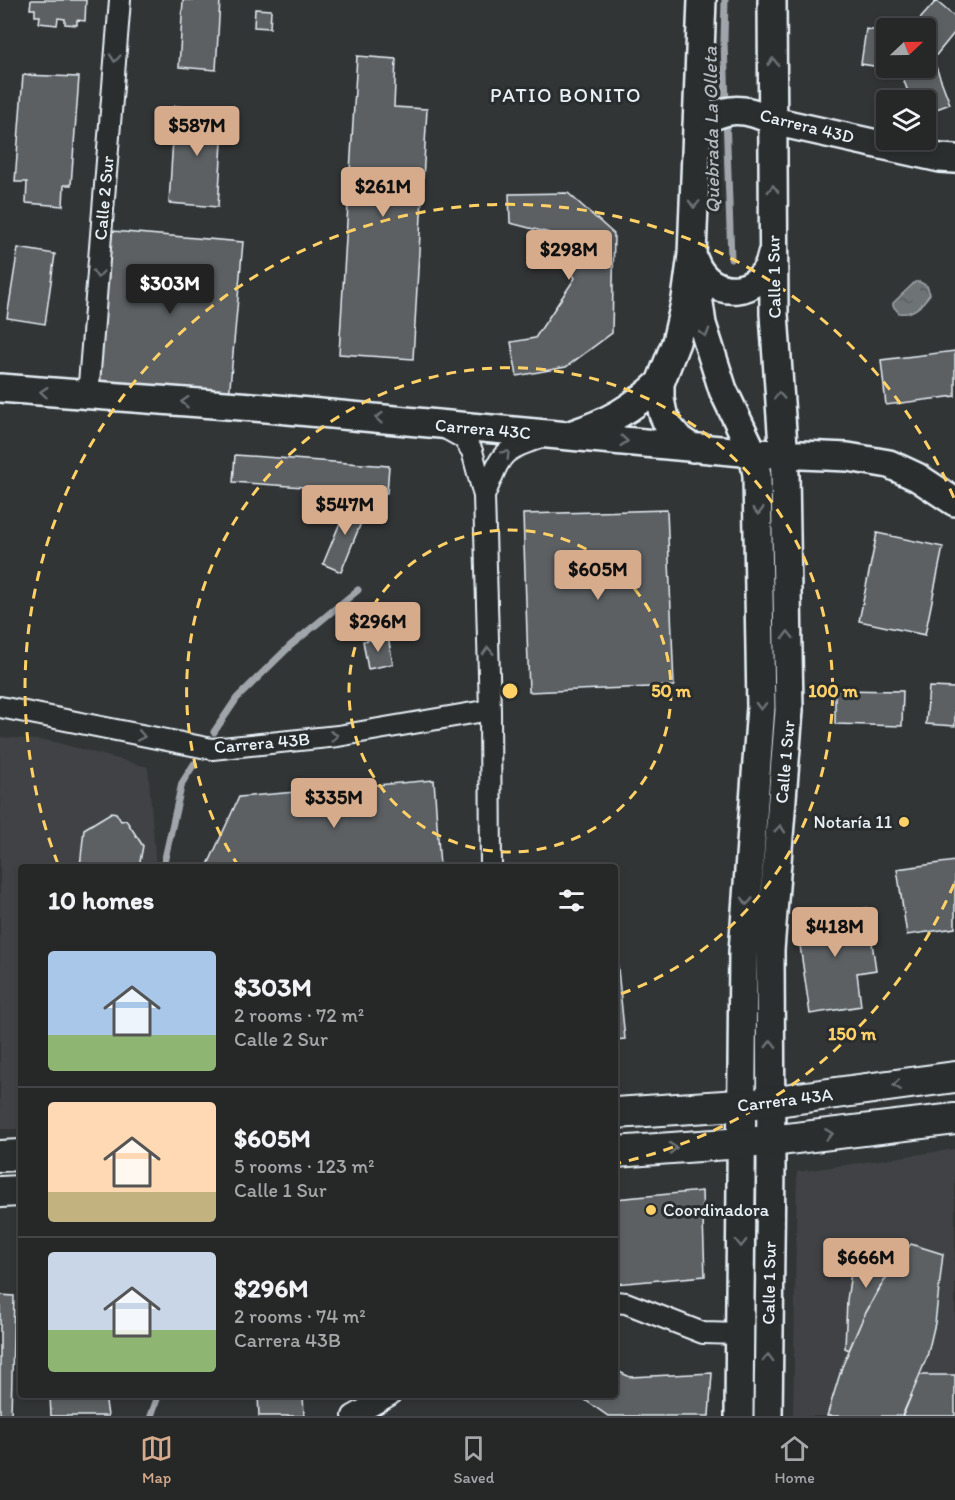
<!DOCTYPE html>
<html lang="en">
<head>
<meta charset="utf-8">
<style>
	body { margin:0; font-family:Itim,sans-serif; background:#323434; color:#f1f3f6; height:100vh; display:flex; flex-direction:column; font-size:22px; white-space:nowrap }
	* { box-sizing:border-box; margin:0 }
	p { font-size:20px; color:#a4a6a8 }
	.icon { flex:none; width:33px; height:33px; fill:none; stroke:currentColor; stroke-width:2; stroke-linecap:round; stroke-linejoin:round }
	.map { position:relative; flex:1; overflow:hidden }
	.sheet { position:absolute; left:18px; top:864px; width:600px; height:534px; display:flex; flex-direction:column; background:#262828; border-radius:6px; box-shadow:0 3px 9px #0003,0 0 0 2px #424445 }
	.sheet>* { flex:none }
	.needle { width:39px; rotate:68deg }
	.fabs { position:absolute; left:876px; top:18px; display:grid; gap:12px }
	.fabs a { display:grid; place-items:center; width:60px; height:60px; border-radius:6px; background:#262828; box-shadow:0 3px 9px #0003,0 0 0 2px #424445; font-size:30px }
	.price { position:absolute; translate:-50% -51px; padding:0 14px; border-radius:6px; background:#d6ab8b; color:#111; font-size:20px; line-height:39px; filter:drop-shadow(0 2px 3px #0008) }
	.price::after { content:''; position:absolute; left:50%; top:36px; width:18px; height:14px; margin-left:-9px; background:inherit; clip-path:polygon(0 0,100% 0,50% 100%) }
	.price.current { background:#222; color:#fff }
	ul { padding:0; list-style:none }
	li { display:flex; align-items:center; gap:18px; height:150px; padding:0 30px }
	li+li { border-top:2px solid #424445 }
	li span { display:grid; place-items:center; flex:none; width:168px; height:120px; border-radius:6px; color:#555 }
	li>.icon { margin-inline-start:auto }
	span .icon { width:72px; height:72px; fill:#fffc; stroke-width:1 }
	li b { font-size:26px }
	h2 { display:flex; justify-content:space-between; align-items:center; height:72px; padding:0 30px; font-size:26px }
	.tabs { display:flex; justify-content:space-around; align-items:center; height:84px; border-top:2px solid #424445; background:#262828; font-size:16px; color:#a4a6a8 }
	.tabs a { display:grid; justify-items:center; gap:3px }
	.tabs .current { color:#d6ab8b }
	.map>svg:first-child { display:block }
</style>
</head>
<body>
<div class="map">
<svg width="955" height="1416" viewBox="0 0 955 1416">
	<defs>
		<pattern id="water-ripples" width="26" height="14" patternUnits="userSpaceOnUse" patternTransform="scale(1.5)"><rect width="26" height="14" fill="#6e7376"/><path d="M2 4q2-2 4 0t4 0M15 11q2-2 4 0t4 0" fill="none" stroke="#5a5e60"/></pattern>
	</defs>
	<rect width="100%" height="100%" fill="#323536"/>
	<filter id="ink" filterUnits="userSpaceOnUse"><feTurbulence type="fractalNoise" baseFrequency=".0167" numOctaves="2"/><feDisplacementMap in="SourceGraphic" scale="12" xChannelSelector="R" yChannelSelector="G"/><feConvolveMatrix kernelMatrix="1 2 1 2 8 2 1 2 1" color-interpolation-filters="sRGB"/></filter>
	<g filter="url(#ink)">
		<path fill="#3f4244" d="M0 737 51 741 148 767 156 867H21V1129H0Z
			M955 1149V1416H793L797 1172Z"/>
		<path fill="url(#water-ripples)" stroke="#9fa5aa" stroke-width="1.5" d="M915 282H920L927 286 930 294C922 305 914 315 899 313L893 306V303Z"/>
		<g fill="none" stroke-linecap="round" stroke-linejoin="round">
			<path stroke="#9fa5aa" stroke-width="7" d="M725 0 724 40 726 105
				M726 116 731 259
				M214 732 237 698 290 646 358 590
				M163 867 182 783 194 764
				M151 1416 157 1399 156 1395"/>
		</g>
		<path fill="#5c6063" stroke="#e8f1f8" stroke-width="1.5" d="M31 0H86L85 21 77 20V25L65 24V19L58 18 57 25 39 23 40 16H35V9H30Z
			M183 0H220L216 70 179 67Z
			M936 1 955 17V32L933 59 950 104 926 113V100H911L900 70 861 64 866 29 886 32V68H926V28H912Z
			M255 9 271 10 270 28 254 27Z
			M357 56 396 59 394 107 427 109 413 359 339 354Z
			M23 75 79 77 71 185H64L63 206 26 203 27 182H15Z
			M175 106 224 110 218 207 169 203Z
			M568 193 614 234 612 333 566 367 517 376 511 342 535 338 575 278 549 233 510 223 509 194Z
			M112 231 243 242 229 398 98 388Z
			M18 248 55 254 45 324 7 318Z
			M955 351V396L886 405 881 360Z
			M235 455 389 466 387 493 233 482Z
			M349 501 367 508 341 572 323 564Z
			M667 510 674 686 529 692 523 514Z
			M877 533 943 547 925 635 859 621Z
			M388 637 393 664 368 669 363 641Z
			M929 687 955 688V726L926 724Z
			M835 690 903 691 902 726 835 724Z
			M434 780 440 867H207L239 797Z
			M112 812 116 813 121 821 126 820 143 846 139 867H80L84 829Z
			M955 861V928L907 935 897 869Z
			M867 908 876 970 857 973 861 1006 810 1014 796 918Z
			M615 939 625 1039 615 1040Z
			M702 1191 705 1276 615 1284V1199Z
			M911 1244 943 1254 935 1323 927 1357 904 1413 902 1416H827L842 1367 863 1318 892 1267Z
			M904 1252 877 1292 863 1318 849 1350 845 1348 847 1300 853 1259Z
			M0 1295 14 1296 11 1415 0 1414Z
			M615 1370 630 1377 712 1373 709 1416H608L578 1395H615Z
			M920 1375H955V1416H902Z
			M50 1395H105L108 1416H51Z
			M258 1395H303L304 1416H259Z"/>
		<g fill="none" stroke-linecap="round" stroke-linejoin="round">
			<defs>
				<path id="street" d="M88 396 120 0
					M443 427 463 438 472 451 484 496 490 710 491 867
					M484 496C502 454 498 451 543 437
					M0 707 212 749 338 736 490 710
					M615 1302 626 1303 703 1333 740 1334
					M353 1416 390 1395"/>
				<path id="secondary" d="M697 125C724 107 744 106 773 121L940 158 955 159
					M692 255 702 324 723 390 753 453 757 475 761 707 743 952 739 1416
					M694 260C709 302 764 298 772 254
					M0 388 266 408 753 453 848 457 889 464 917 477 955 502
					M573 434C608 422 632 409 660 383
					M692 448 679 439 669 427 663 414 660 399V383L676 342 686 299 692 255 702 0
					M768 1416 771 1166 770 950 789 710 785 475 774 314 772 0"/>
				<path id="primary" d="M615 1113 755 1104 955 1077
					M615 1152 771 1141 955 1119
					M0 1156 21 1155
					M0 1192 21 1191"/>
			</defs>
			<use href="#street" stroke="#e8f1f8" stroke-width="24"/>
			<use href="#secondary" stroke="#e8f1f8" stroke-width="32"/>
			<use href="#primary" stroke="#e8f1f8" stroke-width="34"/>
			<use href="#street" stroke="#2a2d2e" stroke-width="20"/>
			<use href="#secondary" stroke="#2a2d2e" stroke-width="27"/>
			<use href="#primary" stroke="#2a2d2e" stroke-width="30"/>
		</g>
		<defs><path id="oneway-chevron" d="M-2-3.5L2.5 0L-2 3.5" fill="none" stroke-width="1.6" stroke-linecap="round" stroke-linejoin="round" transform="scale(1.5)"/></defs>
		<g stroke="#6c7275">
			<use href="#oneway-chevron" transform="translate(115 58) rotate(95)"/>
			<use href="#oneway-chevron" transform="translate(773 62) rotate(-91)"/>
			<use href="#oneway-chevron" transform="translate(773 189) rotate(-90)"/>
			<use href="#oneway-chevron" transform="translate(694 204) rotate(92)"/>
			<use href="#oneway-chevron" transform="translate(98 274) rotate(95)"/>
			<use href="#oneway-chevron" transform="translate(705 333) rotate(73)"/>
			<use href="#oneway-chevron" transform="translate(44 392) rotate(-175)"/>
			<use href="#oneway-chevron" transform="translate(779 396) rotate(-94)"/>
			<use href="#oneway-chevron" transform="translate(185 402) rotate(-176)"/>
			<use href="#oneway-chevron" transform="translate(379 418) rotate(-175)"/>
			<use href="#oneway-chevron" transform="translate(624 441) rotate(5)"/>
			<use href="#oneway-chevron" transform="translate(506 454) rotate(-45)"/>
			<use href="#oneway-chevron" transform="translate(758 511) rotate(89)"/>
			<use href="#oneway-chevron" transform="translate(788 635) rotate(-91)"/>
			<use href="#oneway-chevron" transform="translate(488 651) rotate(-92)"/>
			<use href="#oneway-chevron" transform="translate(761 706) rotate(91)"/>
			<use href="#oneway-chevron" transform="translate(141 736) rotate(11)"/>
			<use href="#oneway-chevron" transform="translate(334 736) rotate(-7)"/>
			<use href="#oneway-chevron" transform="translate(780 829) rotate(-85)"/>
			<use href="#oneway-chevron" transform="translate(747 901) rotate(94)"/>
			<use href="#oneway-chevron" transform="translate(771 1044) rotate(-90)"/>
			<use href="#oneway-chevron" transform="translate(897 1085) rotate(172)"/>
			<use href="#oneway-chevron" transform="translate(829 1134) rotate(-7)"/>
			<use href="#oneway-chevron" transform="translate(673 1148) rotate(-4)"/>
			<use href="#oneway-chevron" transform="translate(741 1243) rotate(90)"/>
			<use href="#oneway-chevron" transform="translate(768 1358) rotate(-89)"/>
		</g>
	</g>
	<g fill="none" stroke="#ffd166" stroke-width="3" stroke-dasharray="10 8">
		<circle cx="510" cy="691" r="161"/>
		<path d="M239 867A323 323 0 1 1 615 996"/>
		<path d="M954 884A484 484 0 0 1 619 1163M58 864A484 484 0 0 1 954 498"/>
	</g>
	<g fill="#ffd166" stroke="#2a2d2e" stroke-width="2">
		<circle cx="904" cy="822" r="6"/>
		<circle cx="651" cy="1210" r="6"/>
	</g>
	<g text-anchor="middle" stroke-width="6" stroke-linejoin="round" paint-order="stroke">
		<g font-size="18" fill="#e8f1f8" stroke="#2a2d2e">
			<text transform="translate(807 126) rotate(14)" y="6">Carrera 43D</text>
			<text transform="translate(104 198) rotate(-85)" y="6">Calle 2 Sur</text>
			<text transform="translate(774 277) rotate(-91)" y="6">Calle 1 Sur</text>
			<text transform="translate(483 429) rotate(5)" y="6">Carrera 43C</text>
			<text transform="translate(262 743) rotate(-5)" y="6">Carrera 43B</text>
			<text transform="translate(785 762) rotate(-85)" y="6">Calle 1 Sur</text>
			<text transform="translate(785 1100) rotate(-7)" y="6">Carrera 43A</text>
			<text transform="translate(769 1283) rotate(-89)" y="6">Calle 1 Sur</text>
		</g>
		<g font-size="18" fill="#e8f1f8" stroke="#2a2d2e" text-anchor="end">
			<text x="892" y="828">Notaría 11</text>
			<text x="663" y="1216" text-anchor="start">Coordinadora</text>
		</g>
		<g font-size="20" letter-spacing="1.5" fill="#e8f1f8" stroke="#2a2d2e">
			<text x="566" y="102">PATIO BONITO</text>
		</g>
		<g font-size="20" font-style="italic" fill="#b1b8be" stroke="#2a2d2e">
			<text transform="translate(711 130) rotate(-91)" y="7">Quebrada La Olleta</text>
		</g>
	</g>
	<circle cx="510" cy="691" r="9" fill="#ffd166" stroke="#2a2d2e" stroke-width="3"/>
	<g font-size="18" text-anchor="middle" font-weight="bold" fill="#ffd166" stroke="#2a2d2e" stroke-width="6" stroke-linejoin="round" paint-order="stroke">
		<text x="671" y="697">50 m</text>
		<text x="833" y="697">100 m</text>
		<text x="852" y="1040">150 m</text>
	</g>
</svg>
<div class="fabs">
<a><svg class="needle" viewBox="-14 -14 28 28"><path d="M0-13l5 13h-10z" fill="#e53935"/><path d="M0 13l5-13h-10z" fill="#a4a6a8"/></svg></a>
<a><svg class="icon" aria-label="layers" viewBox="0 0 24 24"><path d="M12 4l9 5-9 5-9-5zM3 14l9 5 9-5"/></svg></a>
</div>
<b class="price" style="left:197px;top:157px">$587M</b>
<b class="price" style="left:383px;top:218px">$261M</b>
<b class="price" style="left:569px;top:281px">$298M</b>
<b class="price current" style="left:170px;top:315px">$303M</b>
<b class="price" style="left:345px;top:536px">$547M</b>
<b class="price" style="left:598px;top:601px">$605M</b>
<b class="price" style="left:378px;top:653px">$296M</b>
<b class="price" style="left:334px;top:829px">$335M</b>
<b class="price" style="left:835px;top:958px">$418M</b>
<b class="price" style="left:866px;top:1289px">$666M</b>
<section class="sheet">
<h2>10 homes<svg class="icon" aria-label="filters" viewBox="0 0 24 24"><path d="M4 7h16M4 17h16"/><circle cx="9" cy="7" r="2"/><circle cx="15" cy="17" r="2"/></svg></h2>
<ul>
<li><span style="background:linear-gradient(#a9c7e8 70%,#8fb573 0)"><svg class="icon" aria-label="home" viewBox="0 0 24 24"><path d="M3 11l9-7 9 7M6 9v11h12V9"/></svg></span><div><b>$303M</b><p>2 rooms · 72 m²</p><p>Calle 2 Sur</p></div></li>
<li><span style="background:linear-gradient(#ffd9b3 75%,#c2b280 0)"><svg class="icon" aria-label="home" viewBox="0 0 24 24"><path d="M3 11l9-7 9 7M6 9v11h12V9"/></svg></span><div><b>$605M</b><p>5 rooms · 123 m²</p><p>Calle 1 Sur</p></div></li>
<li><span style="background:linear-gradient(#c9d6e8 65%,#8fb573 0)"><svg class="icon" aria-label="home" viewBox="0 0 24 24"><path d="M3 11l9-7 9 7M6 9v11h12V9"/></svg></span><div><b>$296M</b><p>2 rooms · 74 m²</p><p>Carrera 43B</p></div></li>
</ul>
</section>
</div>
<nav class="tabs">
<a class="current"><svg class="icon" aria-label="map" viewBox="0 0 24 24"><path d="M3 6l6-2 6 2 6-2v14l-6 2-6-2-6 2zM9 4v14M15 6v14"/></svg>Map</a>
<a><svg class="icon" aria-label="saved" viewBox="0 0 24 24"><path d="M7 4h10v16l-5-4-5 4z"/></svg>Saved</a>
<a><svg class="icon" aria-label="home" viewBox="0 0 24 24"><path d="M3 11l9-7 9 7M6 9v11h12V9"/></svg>Home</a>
</nav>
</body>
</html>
